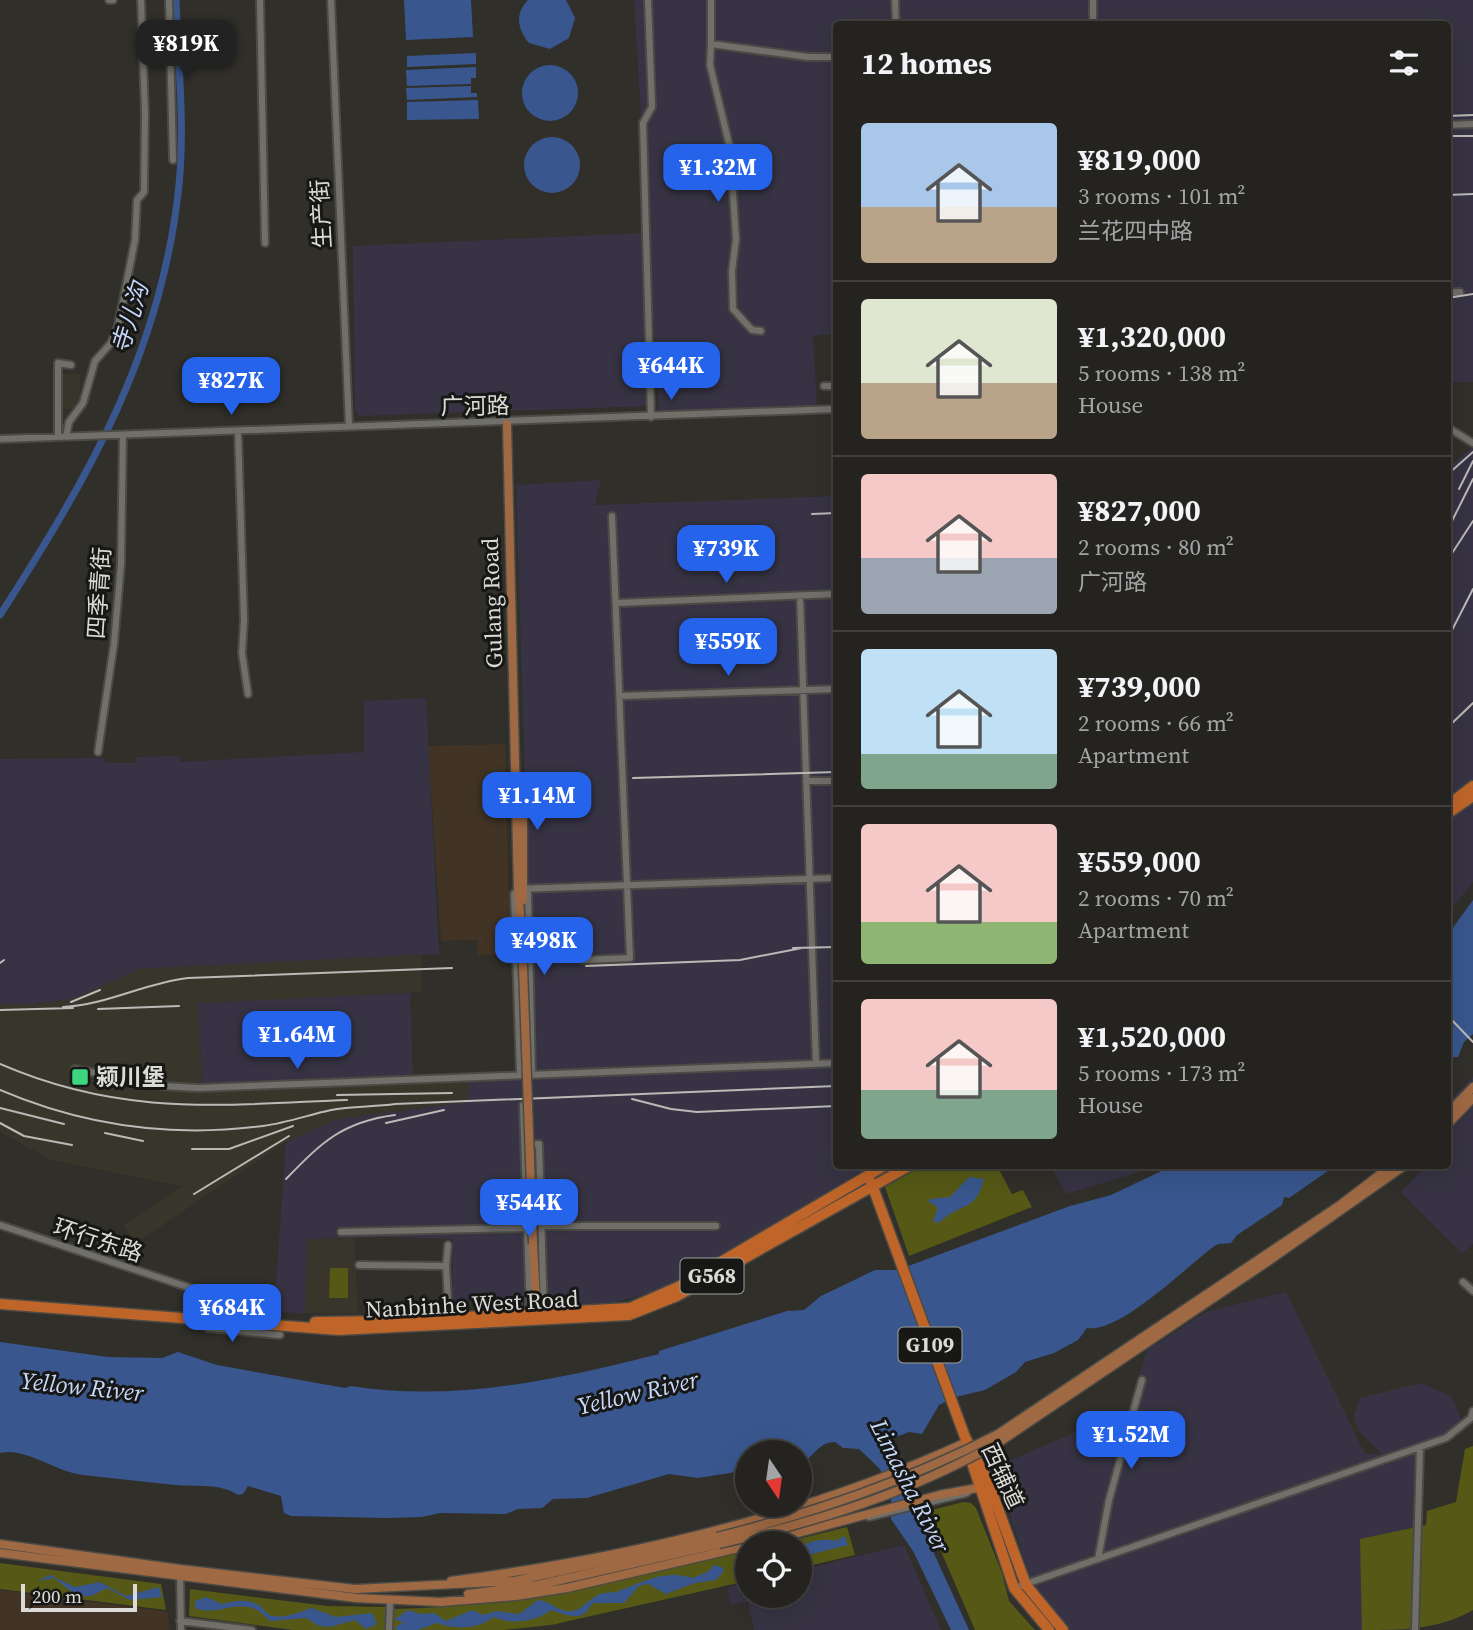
<!DOCTYPE html>
<html lang="en">
<head>
<meta charset="utf-8">
<style>
	body { margin:0; font-family:"Source Serif 4","Noto Sans SC",serif; background:#302f2d; color:#f1f3f6; height:100vh; display:flex; flex-direction:column; font-size:26px; white-space:nowrap }
	* { box-sizing:border-box; margin:0 }
	p { font-size:23px; color:#a3a4a5 }
	.icon { flex:none; width:38px; height:38px; fill:none; stroke:currentColor; stroke-width:2; stroke-linecap:round; stroke-linejoin:round }
	.map { position:relative; flex:1; overflow:hidden }
	.side { position:absolute; left:833px; top:21px; width:618px; height:1148px; display:flex; flex-direction:column; background:#242320; border-radius:7px; box-shadow:0 7px 28px #0002,0 0 0 2px #41403e }
	.side>* { flex:none }
	.needle { width:46px; rotate:167deg }
	.controls { position:absolute; left:735px; top:1440px; display:grid; gap:14px }
	.controls a { display:grid; place-items:center; width:77px; height:77px; border-radius:50%; background:#242320; box-shadow:0 7px 28px #0002,0 0 0 2px #41403e; font-size:35px }
	.scale { position:absolute; left:21px; bottom:18px; width:116px; box-sizing:border-box; padding-left:7px; border:4px solid #dbdad7; border-top:0; font-size:19px; line-height:24px; white-space:nowrap; color:#dbdad7; -webkit-text-stroke:5px #171715; paint-order:stroke }
	.price { position:absolute; translate:-50% -60px; padding:0 16px; border-radius:14px; background:#2563eb; color:#fff; font-size:23px; line-height:46px; filter:drop-shadow(0 2px 4px #0008) }
	.price::after { content:''; position:absolute; left:50%; top:42px; width:21px; height:16px; margin-left:-10px; background:inherit; clip-path:polygon(0 0,100% 0,50% 100%) }
	.price.selected { background:#222; color:#fff }
	ul { padding:0; list-style:none }
	li { display:flex; align-items:center; gap:21px; height:175px; padding:0 28px }
	li+li { border-top:2px solid #41403e }
	li span { display:grid; place-items:center; flex:none; width:196px; height:140px; border-radius:7px; color:#555 }
	li>.icon { margin-inline-start:auto }
	span .icon { width:84px; height:84px; fill:#fffc; stroke-width:1 }
	li b { font-size:30px }
	h2 { display:flex; justify-content:space-between; align-items:center; height:84px; padding:0 28px; font-size:30px }
	.map>svg:first-child { display:block }
</style>
</head>
<body>
<div class="map">
<svg width="1473" height="1630" viewBox="0 0 1473 1630">
	<rect width="100%" height="100%" fill="#302f2a"/>
	<path fill="#413425" d="M505 744 510 954 478 955 477 940 441 941 428 746Z
		M0 1590 168 1612 169 1630H0Z"/>
	<path fill="#373344" d="M634 0H1473V382H1447V24H836V334L813 336 817 407 659 413Z
		M643 233 651 406 359 416 355 409 353 246Z
		M1473 446V882L1447 915V469Z
		M601 480 595 505 836 496V1166H874L670 1287 605 1305 485 1307V1299L452 1300 453 1239 384 1237 307 1239 305 1313 274 1312 286 1142 337 1119 467 1102 468 1074 534 1069 516 485Z
		M426 698 439 954 140 969 73 999 34 1004H0V759L105 758V763H136V757L179 756 180 762 364 752V701Z
		M410 993 413 1076 202 1085 198 1003Z
		M1473 1076V1244L1462 1253 1401 1192 1426 1166H1447V1104Z
		M1050 1166H1159L1067 1194Z
		M1286 1292 1365 1454H1381L1360 1432 1353 1419 1360 1398 1421 1383 1451 1396 1460 1416 1462 1421 1446 1433 1385 1454H1423L1417 1630H1069L1034 1591 995 1467 1129 1409 1147 1350 1206 1312Z
		M904 1545 941 1630H754L748 1602 731 1605 727 1587 747 1582V1596H800V1570Z"/>
	<path fill="#38362b" d="M58 374H80V408L59 409Z
		M421 955 422 992 198 1003 202 1085 468 1074V1102L337 1119 286 1142 136 1243 123 1225 182 1186 51 1160 0 1132V1004H34L73 999 140 969Z
		M354 1238 358 1314 305 1313 307 1239Z"/>
	<path fill="#555915" d="M922 1166H997L1012 1194 1023 1190 1032 1207 909 1256 885 1187Z
		M330 1268H348V1298H329Z
		M1473 1446V1610C1439 1630 1401 1630 1362 1630L1360 1539 1426 1525 1427 1511 1456 1502 1465 1449Z
		M963 1502 971 1503 976 1508 1002 1573 1009 1601 1035 1630H975L924 1512Z
		M847 1527 855 1555 800 1568V1544H778Z
		M747 1551V1581L551 1625 503 1630H392L394 1609C515 1607 630 1578 747 1551Z
		M0 1563 161 1584 166 1610 0 1589Z
		M190 1589 328 1606 388 1607 387 1630H293L189 1616Z"/>
	<path fill="#39578e" d="M404 0H471L473 37 406 40Z
		M528 0H566L575 18 569 38 550 49 529 43C517 29 515 13 528 0Z
		M476 53V64L407 67V56Z
		M522 93a28 28 0 1 1 56 0a28 28 0 1 1-56 0Z
		M476 67V78H471V84L407 86 406 70Z
		M471 86V93H477V97L407 100 406 88Z
		M478 100 479 119 407 120V102Z
		M524 165a28 28 0 1 1 56 0a28 28 0 1 1-56 0Z
		M1473 900V1034L1464 1042 1458 1057H1454L1447 1069V936Z
		M1172 1166H1335L1289 1198 1284 1197 1282 1205 1237 1235 1231 1243C1226 1244 1219 1243 1216 1245 1189 1264 1120 1334 1087 1328L1078 1340 1054 1353 1025 1362 1016 1372 985 1390 956 1397 939 1405 922 1434 909 1432 883 1442 890 1453 897 1486 919 1513 926 1536 969 1630H951L913 1551 891 1519V1488L879 1468 859 1449 843 1448 835 1442C818 1442 813 1458 800 1465V1452H747V1463L736 1472 698 1478 669 1474 587 1498 553 1499 542 1508 518 1509 506 1514 440 1513 422 1517 388 1518 291 1516 284 1513 281 1496 248 1486 243 1494 238 1495C221 1483 196 1487 175 1485 144 1482 113 1478 83 1475 55 1472 26 1447 0 1453V1342L108 1357 162 1358 178 1352 217 1365 345 1388 351 1386C448 1402 551 1381 643 1358L659 1354V1351L787 1311 804 1310 821 1296 875 1270H896L911 1265 1070 1206 1111 1195Z
		M969 1177 984 1179C976 1213 960 1202 939 1223L933 1221 938 1208 928 1201 930 1199 950 1197Z
		M845 1536 848 1545 800 1557V1547C809 1541 824 1538 835 1541Z
		M714 1565 722 1567 724 1571 716 1580 695 1583 666 1594 648 1584 639 1586 624 1603H594C590 1605 589 1609 586 1612 578 1621 560 1613 551 1610 536 1622 510 1625 494 1617 478 1629 456 1630 437 1623L418 1630H397L395 1627 403 1623 395 1619 408 1610 420 1614 434 1613 446 1621 472 1610 483 1615 497 1611 519 1614 538 1600C552 1601 558 1613 573 1611 583 1609 591 1597 600 1594 605 1592 611 1593 616 1592 643 1582 664 1569 693 1578L709 1571Z
		M50 1575 75 1587 100 1582 126 1596 159 1587 162 1597 130 1600 107 1588 91 1596H77L54 1578 37 1581Z
		M206 1597 222 1604C234 1601 249 1598 260 1606 266 1611 266 1615 273 1616 287 1618 299 1612 312 1608L336 1617 372 1613 377 1624 366 1629 355 1620 330 1627 319 1626 306 1618 271 1621C265 1618 262 1612 257 1610 236 1599 216 1617 195 1608V1601Z"/>
	<g fill="none" stroke-linecap="round" stroke-linejoin="round">
		<path stroke="#39578e" stroke-width="7" d="M0 615C88 478 162 352 179 185 185 124 178 61 176 0"/>
		<defs>
			<path id="minor" d="M109 0H113
				M169 0 173 160
				M260 0 265 243
				M331 0 349 426
				M648 0 652 107 643 123 651 417
				M711 0V44L808 57H836
				M895 0 896 24
				M1093 0V24
				M711 44 710 65 730 148 736 239 732 271 733 309 752 330 761 331
				M1447 125 1473 124
				M1447 293 1460 292
				M824 386H836
				M1447 427 1473 443
				M238 431 244 620 242 653 248 694
				M58 437V363L71 365
				M66 437 69 422 83 403 95 361 111 343 118 326 135 240 137 200 144 192 145 113 141 0
				M0 439 836 409
				M800 596 816 1063
				M617 603 836 594
				M620 696 836 689
				M98 752 114 644 121 564 123 435
				M806 781H836
				M525 888 528 893 532 1074
				M583 960 630 958 612 516
				M75 1069 163 1086 198 1088 836 1063
				M520 1074 514 894 518 889 836 878
				M523 1105 530 1316
				M526 1145 539 1144 544 1316
				M0 1225 236 1303 258 1324
				M542 1226H716
				M341 1232 527 1228
				M359 1265 446 1266 449 1318
				M446 1266 448 1245
				M1463 1282 1473 1291
				M198 1320 208 1328 280 1335
				M869 1517 967 1493
				M1098 1559 1109 1500 1142 1380
				M180 1573 181 1630
				M1014 1588 1446 1438 1471 1418 1473 1411
				M180 1621 252 1630
				M389 1630 390 1604
				M1415 1630 1420 1447"/>
			<path id="major" d="M507 424 518 889 522 939
				M519 788 523 800V900
				M1447 1114 1473 1087
				M1447 1125 1473 1098
				M533 1244 537 1318
				M998 1434 1340 1205 1391 1166
				M1001 1441 1270 1260 1404 1166
				M0 1544 180 1569 355 1589 515 1581 717 1537
				M757 1544 939 1495 983 1487
				M0 1553 356 1598 441 1602 516 1596 567 1588 747 1546
				M451 1581C628 1558 804 1517 967 1442
				M468 1594 538 1585 719 1544"/>
			<path id="highway" d="M1447 806 1473 786
				M1447 814 1473 796
				M871 1182 965 1437 989 1484 1026 1585 1063 1630
				M0 1304 338 1330 629 1315 677 1296 909 1166
				M315 1322 394 1321 630 1308 680 1286 884 1166
				M971 1460 1014 1588 1049 1630"/>
		</defs>
		<use href="#minor" stroke="#4b4a45" stroke-width="10"/>
		<use href="#major" stroke="#4b4a45" stroke-width="11"/>
		<use href="#highway" stroke="#4b4a45" stroke-width="13"/>
		<use href="#minor" stroke="#706f6a" stroke-width="6"/>
		<use href="#major" stroke="#9f6943" stroke-width="8"/>
		<use href="#highway" stroke="#bf6529" stroke-width="10"/>
		<path stroke="#bbbab7" stroke-width="2" d="M1447 116 1473 115
			M1447 136H1473
			M1447 195 1473 194
			M1447 298 1473 294
			M1447 475 1473 452
			M1459 489 1473 461
			M812 514 836 513
			M1447 531 1473 479
			M1447 561 1473 521
			M1447 640 1473 589
			M1447 728 1473 703
			M633 778 836 772
			M793 948 836 947
			M0 963 4 960
			M586 966 740 960 802 948
			M71 1002 100 990
			M63 1007C107 1005 144 983 188 978L452 968
			M98 1009 179 1006
			M0 1010 73 1008
			M1447 1015 1473 1042
			M0 1064C122 1117 219 1105 347 1100
			M0 1090C84 1126 171 1138 263 1126 286 1123 308 1115 331 1110 351 1106 374 1107 395 1104L836 1086
			M337 1095 452 1093
			M632 1099 671 1109 697 1112 836 1106
			M0 1108 64 1124
			M0 1123 24 1136 72 1145
			M386 1123 444 1110
			M105 1133 143 1141
			M192 1149H229L293 1126
			M286 1179C322 1142 342 1122 395 1115
			M194 1194 289 1136"/>
		<defs>
			<path id="major-bridge" d="M522 939 533 1244
				M717 1537C816 1512 907 1481 998 1434
				M719 1544C817 1522 913 1492 1001 1441"/>
		</defs>
		<use href="#major-bridge" stroke="#4b4a45" stroke-width="11" stroke-linecap="butt"/>
		<use href="#major-bridge" stroke="#9f6943" stroke-width="8"/>
	</g>
	<rect fill="#3cd77e" stroke="#171715" stroke-width="2.5" x="71" y="1068" width="18" height="18" rx="3.5"/>
	<g text-anchor="middle" stroke-width="6" stroke-linejoin="round" paint-order="stroke">
		<g fill="#171715" stroke="#a0a09d" stroke-width="2">
			<rect x="680.5" y="1258.5" width="63" height="35" rx="5"/>
			<rect x="898.5" y="1327.5" width="63" height="35" rx="5"/>
		</g>
		<g font-size="21" font-weight="bold" fill="#dbdad7">
			<text x="712" y="1283">G568</text>
			<text x="930" y="1352">G109</text>
		</g>
		<g font-size="23" fill="#dbdad7" stroke="#171715">
			<text transform="translate(321 214) rotate(-93)" y="8">生产街</text>
			<text transform="translate(475 406) rotate(-1)" y="8">广河路</text>
			<text transform="translate(99 593) rotate(-86)" y="8">四季青街</text>
			<text transform="translate(492 603) rotate(-92)" y="8">Gulang Road</text>
			<text transform="translate(98 1240) rotate(18)" y="8">环行东路</text>
			<text transform="translate(472 1304) rotate(-3)" y="8">Nanbinhe West Road</text>
			<text transform="translate(1003 1476) rotate(65)" y="8">西辅道</text>
		</g>
		<g font-size="23" font-weight="bold" fill="#dbdad7" stroke="#171715" text-anchor="start">
			<text x="96" y="1085">颍川堡</text>
		</g>
		<g font-size="24" font-style="italic" fill="#c5d8fa" stroke="#171715">
			<text transform="translate(130 318) rotate(-73)" y="8">寺儿沟</text>
			<text transform="translate(82 1387) rotate(6)" y="8">Yellow River</text>
			<text transform="translate(638 1393) rotate(-13)" y="8">Yellow River</text>
			<text transform="translate(910 1486) rotate(63)" y="8">Limasha River</text>
		</g>
	</g>
</svg>
<div class="controls">
<a><svg class="needle" viewBox="-14 -14 28 28"><path d="M0-13l5 13h-10z" fill="#e53935"/><path d="M0 13l5-13h-10z" fill="#a3a4a5"/></svg></a>
<a><svg class="icon" aria-label="locate" viewBox="0 0 24 24"><circle cx="12" cy="12" r="6"/><path d="M12 2v4M12 18v4M2 12h4M18 12h4"/></svg></a>
</div>
<div class="scale">200 m</div>
<b class="price selected" style="left:186px;top:80px">¥819K</b>
<b class="price" style="left:718px;top:204px">¥1.32M</b>
<b class="price" style="left:671px;top:402px">¥644K</b>
<b class="price" style="left:231px;top:417px">¥827K</b>
<b class="price" style="left:726px;top:585px">¥739K</b>
<b class="price" style="left:728px;top:678px">¥559K</b>
<b class="price" style="left:537px;top:832px">¥1.14M</b>
<b class="price" style="left:544px;top:977px">¥498K</b>
<b class="price" style="left:297px;top:1071px">¥1.64M</b>
<b class="price" style="left:529px;top:1239px">¥544K</b>
<b class="price" style="left:232px;top:1344px">¥684K</b>
<b class="price" style="left:1131px;top:1471px">¥1.52M</b>
<section class="side">
<h2>12 homes<svg class="icon" aria-label="filters" viewBox="0 0 24 24"><path d="M4 7h16M4 17h16"/><circle cx="9" cy="7" r="2"/><circle cx="15" cy="17" r="2"/></svg></h2>
<ul>
<li><span style="background:linear-gradient(#a9c7e8 60%,#b9a48a 0)"><svg class="icon" aria-label="home" viewBox="0 0 24 24"><path d="M3 11l9-7 9 7M6 9v11h12V9"/></svg></span><div><b>¥819,000</b><p>3 rooms · 101 m²</p><p>兰花四中路</p></div></li>
<li><span style="background:linear-gradient(#dfe7d0 60%,#b9a48a 0)"><svg class="icon" aria-label="home" viewBox="0 0 24 24"><path d="M3 11l9-7 9 7M6 9v11h12V9"/></svg></span><div><b>¥1,320,000</b><p>5 rooms · 138 m²</p><p>House</p></div></li>
<li><span style="background:linear-gradient(#f6c9c9 60%,#9aa5b1 0)"><svg class="icon" aria-label="home" viewBox="0 0 24 24"><path d="M3 11l9-7 9 7M6 9v11h12V9"/></svg></span><div><b>¥827,000</b><p>2 rooms · 80 m²</p><p>广河路</p></div></li>
<li><span style="background:linear-gradient(#bfe0f5 75%,#7fa58c 0)"><svg class="icon" aria-label="home" viewBox="0 0 24 24"><path d="M3 11l9-7 9 7M6 9v11h12V9"/></svg></span><div><b>¥739,000</b><p>2 rooms · 66 m²</p><p>Apartment</p></div></li>
<li><span style="background:linear-gradient(#f6c9c9 70%,#8fb573 0)"><svg class="icon" aria-label="home" viewBox="0 0 24 24"><path d="M3 11l9-7 9 7M6 9v11h12V9"/></svg></span><div><b>¥559,000</b><p>2 rooms · 70 m²</p><p>Apartment</p></div></li>
<li><span style="background:linear-gradient(#f6c9c9 65%,#7fa58c 0)"><svg class="icon" aria-label="home" viewBox="0 0 24 24"><path d="M3 11l9-7 9 7M6 9v11h12V9"/></svg></span><div><b>¥1,520,000</b><p>5 rooms · 173 m²</p><p>House</p></div></li>
</ul>
</section>
</div>
</body>
</html>
